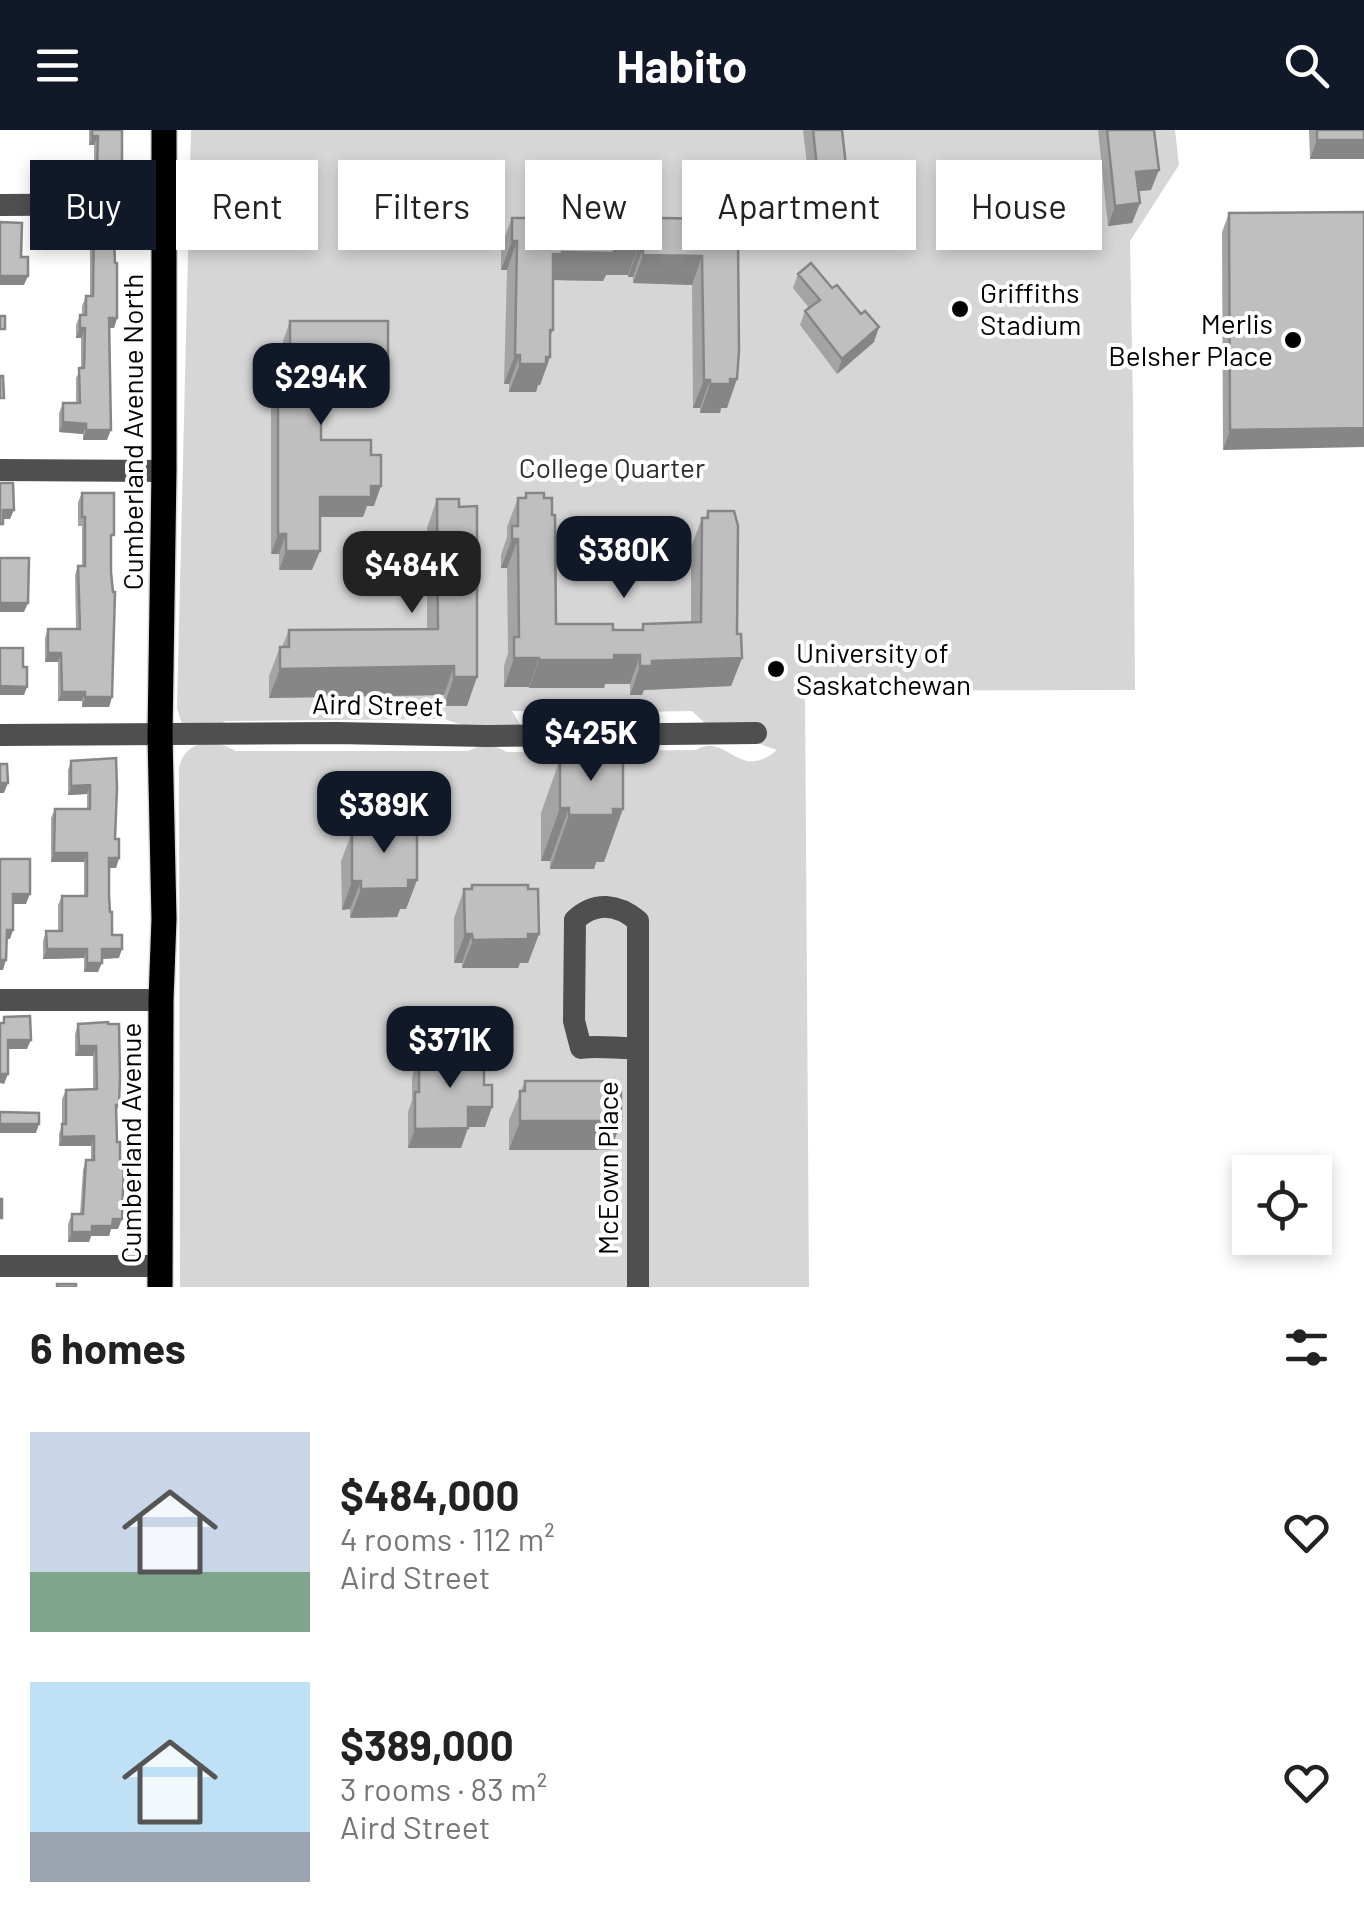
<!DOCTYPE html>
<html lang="en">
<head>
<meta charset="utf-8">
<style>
	body { margin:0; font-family:Barlow,sans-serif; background:#f6f6f6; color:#222; height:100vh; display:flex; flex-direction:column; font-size:38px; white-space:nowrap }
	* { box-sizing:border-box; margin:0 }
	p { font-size:32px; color:#767676 }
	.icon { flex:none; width:55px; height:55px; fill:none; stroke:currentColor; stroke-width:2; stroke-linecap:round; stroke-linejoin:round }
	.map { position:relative; height:1157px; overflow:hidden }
	.side { display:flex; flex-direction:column; background:#fff; flex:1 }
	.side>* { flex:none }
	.banner { position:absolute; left:30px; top:30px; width:1305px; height:90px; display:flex; gap:20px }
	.tools { position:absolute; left:1232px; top:1025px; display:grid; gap:20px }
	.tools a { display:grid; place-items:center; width:100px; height:100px; border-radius:0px; background:#fff; box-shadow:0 5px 15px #0003; font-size:50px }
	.price { position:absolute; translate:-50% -85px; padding:0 22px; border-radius:20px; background:#111827; color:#fff; font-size:32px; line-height:65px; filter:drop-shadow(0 2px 5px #0008) }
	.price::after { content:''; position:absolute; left:50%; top:60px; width:30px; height:22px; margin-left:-15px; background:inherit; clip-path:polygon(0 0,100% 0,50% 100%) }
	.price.active { background:#222; color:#fff }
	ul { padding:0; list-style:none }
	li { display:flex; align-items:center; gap:30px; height:250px; padding:0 30px }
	li span { display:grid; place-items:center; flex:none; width:280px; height:200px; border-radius:0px; color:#555 }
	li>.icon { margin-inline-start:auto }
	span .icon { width:120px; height:120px; fill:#fffc; stroke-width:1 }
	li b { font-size:42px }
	h2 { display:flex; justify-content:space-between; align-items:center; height:120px; padding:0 30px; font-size:42px }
	.chip { padding:0 35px; border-radius:0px; background:#fff; box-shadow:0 5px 15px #0003; font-size:35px; line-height:90px }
	.chip.active { background:#111827; color:#fff }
	header { display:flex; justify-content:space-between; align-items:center; height:130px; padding:0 30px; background:#111827; color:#fff; font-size:45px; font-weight:700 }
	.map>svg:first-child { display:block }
</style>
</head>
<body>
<header><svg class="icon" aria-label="menu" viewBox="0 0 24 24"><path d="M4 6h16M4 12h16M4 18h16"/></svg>Habito<svg class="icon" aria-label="search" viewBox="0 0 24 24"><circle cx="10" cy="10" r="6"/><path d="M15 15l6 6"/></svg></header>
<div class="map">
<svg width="1364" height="1157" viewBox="0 0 1364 1157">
	<rect width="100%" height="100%" fill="#fff"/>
	<path fill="#d6d6d6" d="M191 0H1175L1179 35 1130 111 1133 273 1135 560 805 561 809 1157H180L179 639C183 610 215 607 235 621H468C482 614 493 614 507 622L696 620C726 601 739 653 777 620L707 595 692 581 636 582 648 595 601 596 587 581H512L521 596 469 597 444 589 226 591 208 599 182 594 177 578Z"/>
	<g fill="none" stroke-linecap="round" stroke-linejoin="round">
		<defs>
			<path id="major" d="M160 1157 161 870 164 789 160 605 164 341V0"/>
		</defs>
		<use href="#major" stroke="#dbdbdb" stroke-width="28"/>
		<path stroke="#4f4f4f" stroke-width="22" d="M0 75 163 74
			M0 340 164 341
			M0 605 337 603 486 606 756 603
			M0 870H161
			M638 918C619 919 599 915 581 918L574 891 575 790C595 771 618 774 638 791V1157
			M0 1136H160"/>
		<use href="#major" stroke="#000" stroke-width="25"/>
	</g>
	<path fill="#a4a4a4" d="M89 0H122L119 45H94V15H89Z
		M803 0H842L851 81 843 101 815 104Z
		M1098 0H1154L1151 60 1138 61 1140 73 1132 93 1108 96Z
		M1309 0H1364V29H1310Z
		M1364 82 1223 320 1222 102 1229 83Z
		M512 88 613 91 618 93H641L643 89 742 112 739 122 727 278H721L720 283H700V278H693L692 155 633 153V147H628V145H606L603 151 553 150V200L550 208V227L540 255H538L536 262H509V254H504L507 140H501V117Z
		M94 92 114 118 117 188 114 198H110L107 310H83V304L59 302V283L63 273H76V248L81 238V208H76V195L80 185H82V176L86 166H90V102Z
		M798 144 832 158 861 184 874 212 837 244 800 195 805 181 809 178 793 158Z
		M290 191 380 253H321V310L374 376H367L363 387H320L312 440H279V424H271V269L278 249H286V236H283V211Z
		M82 363 111 413 112 567 109 577H82V571H58V532H45V508L48 499H76L75 445 78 436H82V396H78V372Z
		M526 363 556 494 613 500H641L643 494 691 492V417L702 388H705L708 381 742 528 731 556 644 560 642 565H630V554H605L604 558H529V557H504V536L508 523 507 438H501V425L507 407V397L518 368H524Z
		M437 369 467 576H444V565L269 568V546L280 517H282L289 500 427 499V398Z
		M569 622 604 732H596L594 739H550V731H541V683L560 629H566Z
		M116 628 115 709 119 728 116 738H109V766L112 805 119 828 102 829 98 842H84V828L43 829V811L46 801H58V775L62 766H84V732H51V688L55 679H87V664L68 665V640L71 631Z
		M360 693 408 701 417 750 406 779H400L397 787 350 788V779L342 780 341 731 352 702H357Z
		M472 755 539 804 528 833H520L518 838H462V833H454V788L464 759H470Z
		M108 892 119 975 116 982 118 1099H111L109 1106H91L89 1112H68V1094L72 1084H80L83 1040 86 1030H91V1016H59V1004L62 995V969L66 960 93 959V926H75V904L78 894Z
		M457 923 485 997H468L461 1018H408V982L412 970V947L419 927H456Z
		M525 951 615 961 621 991 611 1020H509V990Z"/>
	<path fill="#868686" d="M92 6H98L94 15H89Z
		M1317 10H1364V29H1310Z
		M97 36H122L119 45H94Z
		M1159 40 1151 60 1129 62 1136 42Z
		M1140 73 1132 93 1108 96 1115 76Z
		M851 81 843 101 815 104 822 84Z
		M512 111H517L507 140H501Z
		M614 116H638L628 145H606L603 151 553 150V124L562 122Z
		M638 118H643L633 147H628Z
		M643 125 702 126 692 155 633 153Z
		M0 146H28L24 155H0Z
		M109 188H117L114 198H106Z
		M879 197 874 212 837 244 842 229Z
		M80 198H85L81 208H76Z
		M290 216H293L286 236H283Z
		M515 225H520L509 254H504Z
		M546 227H550L540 255H538L536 262H509L520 234Z
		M388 233 380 253H313L321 234Z
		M730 249H737L727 278H721L720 283H700L710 254Z
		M704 250H710L700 278H693Z
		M63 292 86 294 83 304 59 302Z
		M1364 298V317L1223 320 1230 300Z
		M86 300H111L107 310H83Z
		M371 356H381L374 376H367L363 387H312L320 367Z
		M3 380H14L10 389H0Z
		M278 404H286L279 424H271Z
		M512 409H518L507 438H501Z
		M286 421H320L312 440H279Z
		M0 473H28L24 482H0Z
		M48 523H61L58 532H45Z
		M614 525H640L630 554H605L604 558H529L539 530Z
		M514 528H539L529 557H504Z
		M742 528 731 556 644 560 642 565H630L640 536 652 531Z
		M454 536 444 565 269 568 280 539Z
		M454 547H477L467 576H444Z
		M0 556 27 557 24 565H0Z
		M62 562H85L82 571H58Z
		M85 567H112L109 577H82Z
		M0 653H8L4 663H0Z
		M90 655 87 664 68 665 71 656Z
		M560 678H569L550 731H541Z
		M613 679H623L604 732H596L594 739H550L569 685Z
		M54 723H87L84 732H51Z
		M109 728H119L116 738H106Z
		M408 750H417L406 779H400L397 787 350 788 361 759Z
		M352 751H361L350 779 342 780Z
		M13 764H30L26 774H10Z
		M7 800H13L10 809H3Z
		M465 804H472L462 833H454Z
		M528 804H539L528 833H520L518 838H462L473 810Z
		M47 819H87L84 828 43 829Z
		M102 819H122L119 828 98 829Z
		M0 830H6L3 840H0Z
		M87 833H102L98 842H84Z
		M8 910H31L27 919H5Z
		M79 916H96L93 926H75Z
		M0 944H8L4 954 0 953Z
		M468 977H492L485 997H460Z
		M520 991H621L611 1020H509Z
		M0 994H39L36 1003H0Z
		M468 998 461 1018H408L415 999Z
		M94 1006 91 1016H59L62 1007Z
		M113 1089H122L118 1099H111L109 1106H91L89 1112H68L72 1102Z"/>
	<path fill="#bfbfbf" stroke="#868686" stroke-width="2.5" d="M92 0H122V36H97L98 6H92Z
		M813 0H842L851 81 822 84Z
		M1107 0H1154L1159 40 1136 42 1140 73 1115 76Z
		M1317 0H1364V10H1317Z
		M1364 82V298L1230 300 1229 83Z
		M538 86H613V91H618V93H643V89L665 88 742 90V112H738L739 220 737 249H730V254H710V250H704L702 126 643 125V118H638V116H614V123L562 122V124H553V200H550V227H546V234H520V225H515L517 111H512V88H538Z
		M0 92 22 93 21 127H28V146H0Z
		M94 92H120L118 108H114L115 133H117V188H109L111 300H86V294L63 292V273H80L79 238H84L85 198H80V185H86V166H93Z
		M811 133 832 158 837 155 861 184 865 181 879 197 842 229 805 181 820 170 798 144Z
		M0 186H5V199H0Z
		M290 191H388V233L321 234V310H371V325H381V356H371V367H320V421H286V404H278V249H293V216H290Z
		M0 246H3L4 268H0Z
		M0 353H13L14 380H3V394H0Z
		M82 363H114V405H111V442L113 462H115L112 567H85V562H62L61 523H48V499H80L78 436H85V387H82Z
		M526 363H544V368H552V385H555L556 494H613V500H643V494L701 492 702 388H708V381H734L738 396 737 504H741L742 528 652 531V536H640V525H614V530H539V528H514V507H519L518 409H512V396H518V368H526Z
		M437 369H459V377L477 376V547H454V536L280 539V517H289V500L438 499Z
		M0 428H29L28 473H0Z
		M0 518H23V537H27V557L0 556Z
		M613 621V631H623V679H613V685H569V678H560V629H569V622Z
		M116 628 117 658 115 709H119V728H109V766L110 782H112V805H122V819H102V833H87V819H47L46 801H62V766H87V723H54L55 679H90V655L71 656V631Z
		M0 634H7L8 653H0Z
		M360 693H408V701H417V750H408V758L361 759V751H352V702H361Z
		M0 729H30V764H13V800H7L6 830H0Z
		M472 755H528V759H538L539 804H528V809L473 810 472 804H465L464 759H472Z
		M30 886 31 910H8V944H0V893H4V887Z
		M108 892V894H119L120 946 119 975H116L117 1012H120V1031H124L122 1089H113L112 1096H92V1102H72V1084H83L86 1030H94V1006L62 1007V994H66V960L97 959 96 916H79L78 894Z
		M457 923H484V955H492V977H468V998L415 999V962H419V927H457Z
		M525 951H615V961H621V991H520V961H525Z
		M0 982 39 983V994H0Z
		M0 1069H2V1088H0Z
		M57 1154H76V1157H57Z"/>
	<g fill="#000" stroke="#fff" stroke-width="4">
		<circle cx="960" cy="179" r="10"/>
		<circle cx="1293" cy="210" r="10"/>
		<circle cx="776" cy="539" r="10"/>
	</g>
	<g text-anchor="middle" stroke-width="8" stroke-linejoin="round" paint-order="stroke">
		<g font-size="28" fill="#000" stroke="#fff" text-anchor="start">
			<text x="980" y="173">Griffiths<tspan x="980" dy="32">Stadium</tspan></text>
			<text x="1273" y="204" text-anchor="end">Merlis<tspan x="1273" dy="32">Belsher Place</tspan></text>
			<text x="796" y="533">University of<tspan x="796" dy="32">Saskatchewan</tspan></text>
		</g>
		<g font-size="28" fill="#000" stroke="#fff">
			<text transform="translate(133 302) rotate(-90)" y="10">Cumberland Avenue North</text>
			<text transform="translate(378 575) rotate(1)" y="10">Aird Street</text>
			<text transform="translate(131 1013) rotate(-90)" y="10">Cumberland Avenue</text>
			<text transform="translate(608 1038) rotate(-90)" y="10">McEown Place</text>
		</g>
		<g font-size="28" fill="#2d2d2d" stroke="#fff">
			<text x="612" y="348">College Quarter</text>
		</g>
	</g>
</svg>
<div class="tools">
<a><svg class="icon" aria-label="locate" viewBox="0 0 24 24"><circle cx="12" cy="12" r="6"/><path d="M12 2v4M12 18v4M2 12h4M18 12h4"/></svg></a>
</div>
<b class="price" style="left:321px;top:298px">$294K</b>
<b class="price" style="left:624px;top:471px">$380K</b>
<b class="price active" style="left:412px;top:486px">$484K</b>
<b class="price" style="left:591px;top:654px">$425K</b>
<b class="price" style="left:384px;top:726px">$389K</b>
<b class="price" style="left:450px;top:961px">$371K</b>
<div class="banner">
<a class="chip active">Buy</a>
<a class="chip">Rent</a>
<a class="chip">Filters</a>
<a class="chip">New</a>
<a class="chip">Apartment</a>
<a class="chip">House</a>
</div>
</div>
<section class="side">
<h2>6 homes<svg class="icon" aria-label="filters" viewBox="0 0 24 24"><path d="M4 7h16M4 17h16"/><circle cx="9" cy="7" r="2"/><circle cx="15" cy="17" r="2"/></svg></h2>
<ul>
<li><span style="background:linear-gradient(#c9d6e8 70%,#7fa58c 0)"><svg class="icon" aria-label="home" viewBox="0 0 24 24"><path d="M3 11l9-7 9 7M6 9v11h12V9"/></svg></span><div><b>$484,000</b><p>4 rooms · 112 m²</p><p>Aird Street</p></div><svg class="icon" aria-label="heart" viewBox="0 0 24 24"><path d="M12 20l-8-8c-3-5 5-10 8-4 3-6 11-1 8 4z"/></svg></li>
<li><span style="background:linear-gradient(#bfe0f5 75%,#9aa5b1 0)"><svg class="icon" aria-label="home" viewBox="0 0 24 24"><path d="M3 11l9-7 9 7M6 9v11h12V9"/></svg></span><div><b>$389,000</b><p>3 rooms · 83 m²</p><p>Aird Street</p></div><svg class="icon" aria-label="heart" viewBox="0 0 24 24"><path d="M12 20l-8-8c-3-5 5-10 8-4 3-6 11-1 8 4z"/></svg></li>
</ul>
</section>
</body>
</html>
